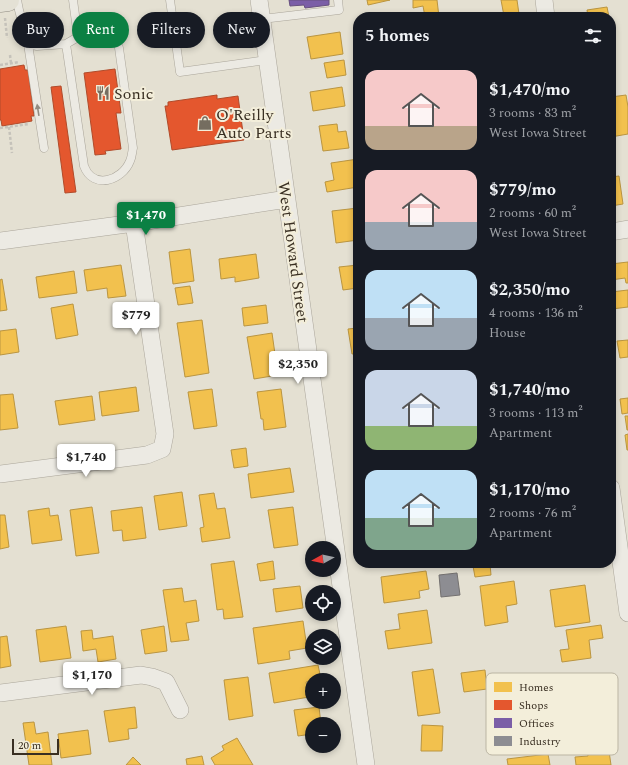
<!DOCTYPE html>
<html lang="en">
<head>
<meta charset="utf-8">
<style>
	body { margin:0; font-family:Spectral,serif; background:#242831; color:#f1f3f6; height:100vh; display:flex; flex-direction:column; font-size:15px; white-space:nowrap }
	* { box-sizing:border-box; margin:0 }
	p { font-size:13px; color:#9ea1a6 }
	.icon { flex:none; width:22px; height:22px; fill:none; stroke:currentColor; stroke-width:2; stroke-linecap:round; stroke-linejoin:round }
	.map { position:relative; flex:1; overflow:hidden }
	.side { position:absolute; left:353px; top:12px; width:263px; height:556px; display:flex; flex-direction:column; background:#171b24; border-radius:16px; box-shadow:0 2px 6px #0003 }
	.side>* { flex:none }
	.top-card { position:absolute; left:12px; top:12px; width:281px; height:36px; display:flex; gap:8px }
	.needle { width:26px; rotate:262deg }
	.fabs { position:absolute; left:305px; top:541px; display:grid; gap:8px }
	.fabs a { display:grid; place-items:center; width:36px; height:36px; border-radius:50%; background:#171b24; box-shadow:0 2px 6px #0003; font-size:20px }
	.scale { position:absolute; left:12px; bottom:10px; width:47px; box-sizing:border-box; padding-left:4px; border:2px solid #392f22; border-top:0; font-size:11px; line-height:14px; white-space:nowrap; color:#392f22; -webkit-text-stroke:3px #f3eeda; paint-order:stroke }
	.price { position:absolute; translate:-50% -34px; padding:0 9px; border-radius:4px; background:#fff; color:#222; font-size:13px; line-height:26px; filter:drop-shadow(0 1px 2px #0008) }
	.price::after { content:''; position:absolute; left:50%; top:24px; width:12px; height:9px; margin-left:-6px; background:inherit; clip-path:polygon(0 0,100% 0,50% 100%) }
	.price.on { background:#0b8043; color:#fff }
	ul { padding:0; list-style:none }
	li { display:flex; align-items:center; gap:12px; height:100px; padding:0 12px }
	li span { display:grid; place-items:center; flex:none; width:112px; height:80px; border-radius:12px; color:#555 }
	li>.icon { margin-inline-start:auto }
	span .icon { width:48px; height:48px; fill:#fffc; stroke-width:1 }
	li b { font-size:17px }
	h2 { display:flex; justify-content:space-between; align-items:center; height:48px; padding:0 12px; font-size:17px }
	.chip { padding:0 14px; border-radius:18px; background:#171b24; box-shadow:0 2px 6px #0003; font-size:14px; line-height:36px }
	.chip.on { background:#0b8043; color:#fff }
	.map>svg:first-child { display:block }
</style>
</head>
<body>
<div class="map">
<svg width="628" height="765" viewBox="0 0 628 765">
	<rect width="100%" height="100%" fill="#e4e0d2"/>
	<path fill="#f2c14e" stroke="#ba9541" d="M367 0H390L368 5Z
		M413 0H437L439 17H425L423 6 413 8Z
		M501 0H517L519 14 504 16Z
		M607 7 609 17H588L587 10Z
		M340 32 343 54 311 59 307 37Z
		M344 60 346 75 327 78 324 63Z
		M342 87 345 106 313 111 310 92Z
		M626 95 628 107V134L611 137V97Z
		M337 124 338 132 346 131 349 148 323 151 319 126Z
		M358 159V187L327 192 325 182 334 180 331 163Z
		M619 176 623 204 611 206V177Z
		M358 208V240L336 243 332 211Z
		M190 249 194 281 173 284 169 252Z
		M256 254 259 278 235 282V277L221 279 219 259Z
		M628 262V283H626L625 278 611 280V264Z
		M121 265 126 296 108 298 107 288 87 291 84 270Z
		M358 265V288L343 290 339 267Z
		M74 271 77 293 39 298 36 277Z
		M2 279 7 310 0 311V280Z
		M190 286 193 303 178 305 175 288Z
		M628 290V307L612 309 611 292Z
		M73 304 78 335 56 339 51 308Z
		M266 305 268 323 244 326 242 308Z
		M202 320 209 373 185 377 177 323Z
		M358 328V353L352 354 348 329Z
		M16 329 19 352 0 355V331Z
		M272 333 278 375 254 379 247 337Z
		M628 340V357L620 358 617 341Z
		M136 387 139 411 102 416 99 392Z
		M212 389 217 426 194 429 188 392Z
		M281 389 286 427 264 430 263 419H261L257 392Z
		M13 394 18 428 0 430V395Z
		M92 396 95 420 59 425 55 401Z
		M628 398V413L622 414 620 399Z
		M625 416H628V430H627Z
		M628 434V450H627L625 435Z
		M246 448 248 466 234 468 231 450Z
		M290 468 294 492 251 498 248 474Z
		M182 492 187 526 159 530 154 496Z
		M214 493 217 509 225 508 230 538 202 542 200 528 204 527 199 495Z
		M92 507 99 553 76 556 70 510Z
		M142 507 146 538 123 541 122 530 113 531 111 511Z
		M293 507 298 545 274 548 268 510Z
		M49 508 50 516 58 515 62 540 32 544 28 511Z
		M0 515H5L9 547 0 549Z
		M234 561 243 617 224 619 223 609 217 610 211 564Z
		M273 561 275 579 260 581 257 564Z
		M490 564 491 575 475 577 473 566Z
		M426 571 429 589 419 591 420 598 384 603 381 577Z
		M514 581 517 604 506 606 508 622 485 626 480 586Z
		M585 585 590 622 555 627 550 590Z
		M300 586 303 608 276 612 273 589Z
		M182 588 184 602 196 600 199 621 186 623 189 640 171 642 163 590Z
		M427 610 432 643 388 649 385 631 400 629 398 614Z
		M303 621 307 648 289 651 290 659 258 664 253 628Z
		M601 625 603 638 589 640 591 658 562 662 560 650 569 649 566 630Z
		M66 626 71 658 40 662 36 630Z
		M164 626 167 651 145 654 141 630Z
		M92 630 93 639 113 636 116 659 98 662 96 649 83 651 81 631Z
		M7 636 11 666 0 668V637Z
		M318 665 321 679 306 682 309 697 274 703 269 673Z
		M433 669 440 713 418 716 412 672Z
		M485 670 487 689 464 692 461 673Z
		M248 677 253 716 229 720 224 680Z
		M135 707 137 728 128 729 129 739 109 742 104 711Z
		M319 707 321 724H312V734L298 736 294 710Z
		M34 722 36 734 48 732 52 765H29L23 723Z
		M422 725 443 726 442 751H421Z
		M88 730 91 754 61 758 58 734Z
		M237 738 253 765H215L211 758 224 750 222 746Z
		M608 744 611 765H576L575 757 588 756 587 747Z
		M548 754 550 765H508L507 759Z
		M202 756 204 765H187L186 759Z
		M133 757 141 765H126Z"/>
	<path fill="#e4572e" stroke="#b14b2a" d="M24 65 25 70H28L34 116H31L32 121 2 126 1 120H0V69Z
		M115 69 121 113H116L121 149 105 151 106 154 95 155 84 73Z
		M61 86 76 192 65 193 51 87Z
		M217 95V99L238 96 244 140 172 150 165 106H168V102Z"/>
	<path fill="#7b5ea7" stroke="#67507f" d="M289 0H329V5L305 8 304 5 290 6Z"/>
	<path fill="#8d8d92" stroke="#747170" d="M457 573 460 595 441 597 439 575Z"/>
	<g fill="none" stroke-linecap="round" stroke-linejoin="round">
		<defs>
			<path id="lane" d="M17 0 19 10 28 44 44 148
				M73 0 78 37
				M170 0 180 72 267 60
				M262 19 339 10 338 0
				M28 44 37 46 66 44 84 166C93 190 122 181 130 161 132 157 132 152 133 148L119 48 116 40 108 36 78 37 66 44"/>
			<path id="street" d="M259 0 366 765
				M544 0 546 17
				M611 232 628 229
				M0 241 134 223 287 199
				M0 474 147 455 162 449 165 434 134 223
				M611 488 628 613
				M0 693 141 675 152 677 166 682 180 710"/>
			<path id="primary" d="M0 1 8 0"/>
		</defs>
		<use href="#lane" stroke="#aaa59a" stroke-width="9"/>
		<use href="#street" stroke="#aaa59a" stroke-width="18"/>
		<use href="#primary" stroke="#8f8b81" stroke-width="23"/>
		<path stroke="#c5c2ba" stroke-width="2.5" stroke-dasharray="3 2" stroke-linecap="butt" d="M5 18 7 38
			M10 55 11 63
			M0 65 19 62
			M9 127 12 153
			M0 128 29 124"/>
		<use href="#lane" stroke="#eceae3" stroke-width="8"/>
		<use href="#street" stroke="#eceae3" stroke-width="17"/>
		<use href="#primary" stroke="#e4e1d5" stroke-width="22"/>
	</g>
	<defs><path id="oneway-solid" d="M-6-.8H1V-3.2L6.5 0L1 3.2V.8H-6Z"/></defs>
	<use fill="#928c82" href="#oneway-solid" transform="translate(38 110) rotate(-99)"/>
	<defs>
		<symbol id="restaurant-bare" viewBox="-9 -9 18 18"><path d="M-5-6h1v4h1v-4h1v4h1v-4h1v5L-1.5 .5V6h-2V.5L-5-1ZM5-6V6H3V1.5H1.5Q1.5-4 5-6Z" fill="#756d60" stroke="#f3eeda" stroke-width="2.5" paint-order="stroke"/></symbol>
		<symbol id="shop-bare" viewBox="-9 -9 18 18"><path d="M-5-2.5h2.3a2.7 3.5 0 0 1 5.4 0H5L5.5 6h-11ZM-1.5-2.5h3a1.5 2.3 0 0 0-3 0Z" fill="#756d60" stroke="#f3eeda" stroke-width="2.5" paint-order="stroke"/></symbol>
	</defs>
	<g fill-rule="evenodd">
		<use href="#restaurant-bare" x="93" y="83" width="20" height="20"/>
		<use href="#shop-bare" x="195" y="113" width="20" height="20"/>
	</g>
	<g text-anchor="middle" stroke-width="4" stroke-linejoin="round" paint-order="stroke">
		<g font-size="16" fill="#392f22" stroke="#f3eeda" text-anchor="start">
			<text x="114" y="99">Sonic</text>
			<text x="216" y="120">O'Reilly<tspan x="216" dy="18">Auto Parts</tspan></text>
		</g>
		<g font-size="16" fill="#392f22" stroke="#f3eeda">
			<text transform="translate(294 252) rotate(82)" y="6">West Howard Street</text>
		</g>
	</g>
	<rect x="486" y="673" width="132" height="82" rx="6" fill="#f3eeda" stroke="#bbb5a3" stroke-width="1"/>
	<rect x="494" y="682" width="18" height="10" fill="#f2c14e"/>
	<rect x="494" y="700" width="18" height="10" fill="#e4572e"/>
	<rect x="494" y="718" width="18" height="10" fill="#7b5ea7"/>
	<rect x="494" y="736" width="18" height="10" fill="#8d8d92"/>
	<g font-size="11" fill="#392f22">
		<text x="519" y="691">Homes</text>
		<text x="519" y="709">Shops</text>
		<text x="519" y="727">Offices</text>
		<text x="519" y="745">Industry</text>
	</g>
</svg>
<div class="fabs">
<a><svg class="needle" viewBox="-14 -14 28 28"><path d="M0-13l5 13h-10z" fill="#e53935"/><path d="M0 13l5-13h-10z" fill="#9ea1a6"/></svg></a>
<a><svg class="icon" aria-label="locate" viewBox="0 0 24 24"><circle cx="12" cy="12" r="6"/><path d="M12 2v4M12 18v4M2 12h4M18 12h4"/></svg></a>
<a><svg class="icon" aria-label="layers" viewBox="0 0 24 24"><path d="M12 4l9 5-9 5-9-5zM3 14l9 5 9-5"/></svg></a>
<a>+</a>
<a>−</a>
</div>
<div class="scale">20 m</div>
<b class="price on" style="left:146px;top:236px">$1,470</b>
<b class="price" style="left:136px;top:336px">$779</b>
<b class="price" style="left:298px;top:385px">$2,350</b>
<b class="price" style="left:86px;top:478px">$1,740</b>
<b class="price" style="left:92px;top:696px">$1,170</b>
<div class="top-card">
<a class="chip">Buy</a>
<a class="chip on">Rent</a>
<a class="chip">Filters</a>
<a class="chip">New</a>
</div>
<section class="side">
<h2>5 homes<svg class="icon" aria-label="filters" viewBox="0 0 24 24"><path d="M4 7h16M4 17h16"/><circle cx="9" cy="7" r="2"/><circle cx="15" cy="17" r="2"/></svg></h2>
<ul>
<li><span style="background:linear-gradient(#f6c9c9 70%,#b9a48a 0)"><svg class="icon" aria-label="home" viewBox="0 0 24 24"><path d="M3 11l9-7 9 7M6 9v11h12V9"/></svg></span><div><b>$1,470/mo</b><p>3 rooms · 83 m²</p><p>West Iowa Street</p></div></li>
<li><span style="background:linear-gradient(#f6c9c9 65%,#9aa5b1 0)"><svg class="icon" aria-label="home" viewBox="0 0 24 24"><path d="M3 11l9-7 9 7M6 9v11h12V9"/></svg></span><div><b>$779/mo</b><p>2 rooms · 60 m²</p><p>West Iowa Street</p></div></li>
<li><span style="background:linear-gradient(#bfe0f5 60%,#9aa5b1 0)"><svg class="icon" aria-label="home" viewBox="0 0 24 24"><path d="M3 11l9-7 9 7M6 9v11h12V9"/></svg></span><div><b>$2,350/mo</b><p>4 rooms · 136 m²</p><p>House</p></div></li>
<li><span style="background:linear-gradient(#c9d6e8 70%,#8fb573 0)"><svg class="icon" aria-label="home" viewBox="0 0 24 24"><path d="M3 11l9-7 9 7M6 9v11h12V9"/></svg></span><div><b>$1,740/mo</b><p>3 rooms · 113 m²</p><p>Apartment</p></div></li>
<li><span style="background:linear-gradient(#bfe0f5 60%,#7fa58c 0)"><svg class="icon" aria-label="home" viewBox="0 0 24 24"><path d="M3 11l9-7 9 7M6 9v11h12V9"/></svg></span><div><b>$1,170/mo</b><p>2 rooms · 76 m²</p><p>Apartment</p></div></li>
</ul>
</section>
</div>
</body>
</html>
